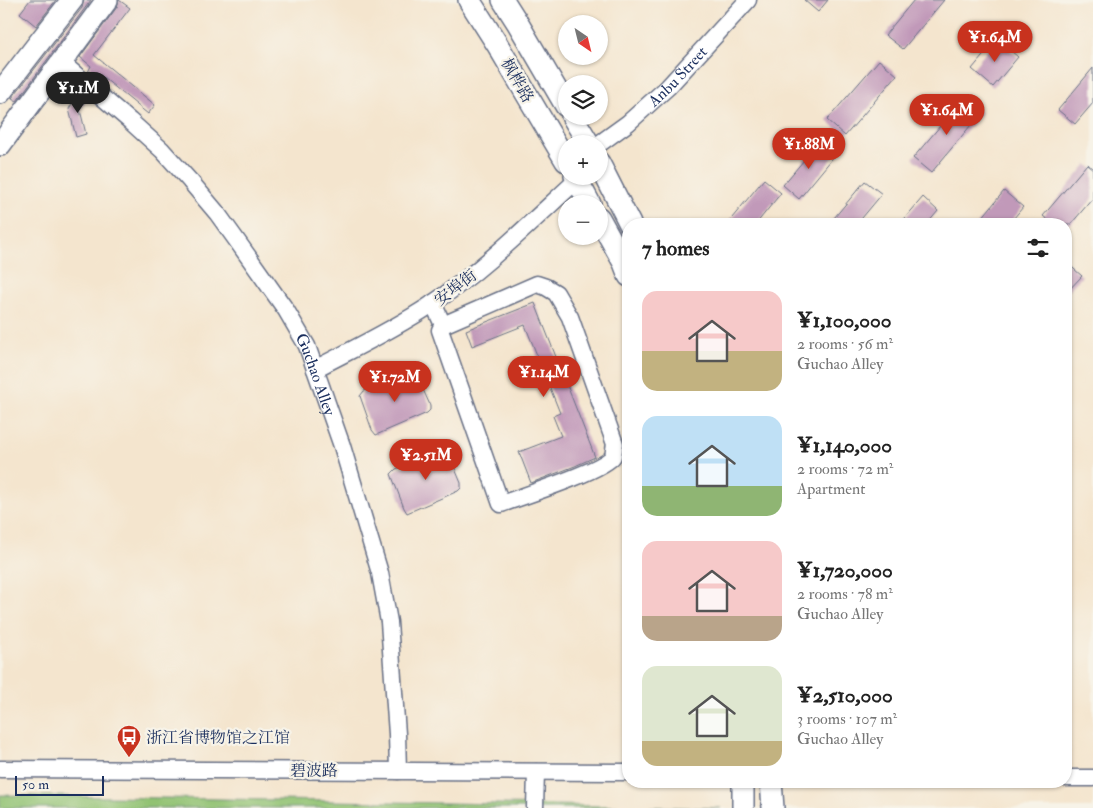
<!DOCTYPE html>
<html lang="en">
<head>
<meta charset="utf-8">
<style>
	body { margin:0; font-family:"IM FELL Double Pica","Noto Serif SC",serif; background:#f6f6f6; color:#222; height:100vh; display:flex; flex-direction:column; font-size:19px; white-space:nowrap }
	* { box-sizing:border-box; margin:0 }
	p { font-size:16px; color:#767676 }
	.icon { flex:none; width:28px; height:28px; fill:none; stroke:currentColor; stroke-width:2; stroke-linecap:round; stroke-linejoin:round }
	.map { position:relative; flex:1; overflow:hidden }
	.drawer { position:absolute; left:622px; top:218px; width:450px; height:570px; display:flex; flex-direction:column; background:#fff; border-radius:20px; box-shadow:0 1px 4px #0004 }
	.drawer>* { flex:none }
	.needle { width:32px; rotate:145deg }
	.controls { position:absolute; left:558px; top:15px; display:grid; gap:10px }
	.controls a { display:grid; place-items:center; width:50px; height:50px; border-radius:50%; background:#fff; box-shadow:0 1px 4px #0004; font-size:25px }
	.scale { position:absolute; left:15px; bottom:12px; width:89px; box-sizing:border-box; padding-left:5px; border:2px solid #1b2f5e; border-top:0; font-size:14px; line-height:18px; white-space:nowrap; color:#1b2f5e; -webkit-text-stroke:4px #f7f3e8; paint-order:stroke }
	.price { position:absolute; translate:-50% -42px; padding:0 11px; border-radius:18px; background:#c8321e; color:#fff; font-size:16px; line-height:32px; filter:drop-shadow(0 1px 2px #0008) }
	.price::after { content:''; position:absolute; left:50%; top:30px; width:15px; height:11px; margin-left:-8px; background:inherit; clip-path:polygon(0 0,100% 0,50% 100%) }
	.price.selected { background:#222; color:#fff }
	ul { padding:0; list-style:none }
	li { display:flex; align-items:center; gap:15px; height:125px; padding:0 20px }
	li span { display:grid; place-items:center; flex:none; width:140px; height:100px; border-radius:15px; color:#555 }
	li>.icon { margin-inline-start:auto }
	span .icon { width:60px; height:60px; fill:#fffc; stroke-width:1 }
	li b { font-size:21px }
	h2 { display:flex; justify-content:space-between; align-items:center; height:60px; padding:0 20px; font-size:21px }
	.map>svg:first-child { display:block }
</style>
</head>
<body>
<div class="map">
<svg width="1093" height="808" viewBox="0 0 1093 808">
	<rect width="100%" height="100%" fill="#f7f3e8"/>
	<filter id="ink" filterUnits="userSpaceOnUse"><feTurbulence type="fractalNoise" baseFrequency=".02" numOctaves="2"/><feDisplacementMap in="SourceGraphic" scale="10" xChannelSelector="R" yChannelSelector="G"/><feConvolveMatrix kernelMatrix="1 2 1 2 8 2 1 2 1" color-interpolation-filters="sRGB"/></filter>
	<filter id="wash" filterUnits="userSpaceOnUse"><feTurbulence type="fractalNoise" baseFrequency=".0096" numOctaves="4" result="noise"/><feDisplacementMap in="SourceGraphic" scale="20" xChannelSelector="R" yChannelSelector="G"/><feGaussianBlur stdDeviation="1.12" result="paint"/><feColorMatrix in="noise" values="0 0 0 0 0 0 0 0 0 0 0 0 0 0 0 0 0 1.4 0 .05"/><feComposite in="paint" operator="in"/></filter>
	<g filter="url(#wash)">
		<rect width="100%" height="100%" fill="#f4e5ce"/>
		<path fill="#91c272" stroke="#567868" d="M0 795 721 808H0Z"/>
		<g id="blocks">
			<path fill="#c199b9" d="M30 0H56L36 26 20 13Z
				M84 0H91L17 101 12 98 82 8Z
				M119 0 130 8 94 55 155 105 148 114 99 74 96 79 88 72 91 66 80 57 117 7Z
				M804 0H828L818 12Z
				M914 0H944L903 49 885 35Z
				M997 39 1018 57 993 87 972 69Z
				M879 60 897 75 845 136 827 120Z
				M1093 68V103L1075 124 1058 110Z
				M79 90 87 97 80 110 86 134 76 137 69 109Z
				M964 98 981 113 931 173 913 158Z
				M820 141 836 154 799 199 783 185Z
				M1087 164 1093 169V198L1071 224H1053L1043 216Z
				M764 179 781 193 756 224H727Z
				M865 181 882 194 857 224H829Z
				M1004 191 1023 207 1009 224H977Z
				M923 197 938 211 927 224H900Z
				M1066 262 1082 276 1066 293Z
				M535 303 595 457 575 466 531 483 519 452 561 436 553 416 560 413 525 325 472 346 466 330Z
				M411 373 416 374 430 405V410L427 413 376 435 372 430 360 396 364 391Z
				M442 451 448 452 461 483V488L458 491 407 513 404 508 391 474 396 469Z"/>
		</g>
	</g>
	<g filter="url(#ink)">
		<use href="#blocks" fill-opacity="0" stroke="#676f85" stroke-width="1"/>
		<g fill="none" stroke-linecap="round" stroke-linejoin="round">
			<defs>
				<g id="minor">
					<path id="s1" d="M61 62 130 121 162 150 190 181 217 213 235 238 286 310 307 346 342 446 380 573 389 622 397 734 398 771"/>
					<path id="s2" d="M599 144 628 123 668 87 748 0"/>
					<path d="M433 303 443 325 537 284 546 287 556 293 570 317 615 444C614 448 614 453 613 456 605 470 520 497 501 504L440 330 443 325"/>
					<path d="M315 369C353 349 393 330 429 306 483 270 529 224 577 180"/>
					<path d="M0 769 629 772"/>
					<path d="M1066 778H1093"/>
					<path d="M535 808 536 772"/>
				</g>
				<path id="major" d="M469 0 497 44 566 161
					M503 0 517 22 566 106
					M0 93 72 0
					M572 116 589 144
					M0 145 107 0
					M599 163 630 224
					M575 176 590 204
					M599 218 624 263 629 276
					M743 781V808
					M771 781 773 808"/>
			</defs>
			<use href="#minor" stroke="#676f85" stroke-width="19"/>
			<use href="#major" stroke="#676f85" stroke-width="24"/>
			<use href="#minor" stroke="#fff" stroke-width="16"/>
			<use href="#major" stroke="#fff" stroke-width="21"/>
		</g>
	</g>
	<defs>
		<symbol id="bus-pin" viewBox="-11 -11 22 30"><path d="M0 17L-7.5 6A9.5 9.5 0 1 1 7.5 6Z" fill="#c8321e" stroke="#f7f3e8"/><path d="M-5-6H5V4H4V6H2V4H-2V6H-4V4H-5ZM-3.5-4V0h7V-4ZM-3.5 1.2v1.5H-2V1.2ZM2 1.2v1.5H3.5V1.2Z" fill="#fff"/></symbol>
	</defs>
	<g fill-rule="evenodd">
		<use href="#bus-pin" x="115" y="723" width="28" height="38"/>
	</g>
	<g text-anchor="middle" stroke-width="4.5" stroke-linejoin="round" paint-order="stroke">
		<g font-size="16" fill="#1b2f5e" stroke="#f7f3e8">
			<text dy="6" stroke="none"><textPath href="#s2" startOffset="104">Anbu Street</textPath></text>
			<text transform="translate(518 80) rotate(60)" y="6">枫桦路</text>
			<text transform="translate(455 287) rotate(-37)" y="6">安埠街</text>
			<text dy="6" stroke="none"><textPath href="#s1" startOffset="408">Guchao Alley</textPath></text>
			<text x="314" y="776">碧波路</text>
		</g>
		<g font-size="16" fill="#1b2f5e" stroke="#f7f3e8" text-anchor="start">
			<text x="146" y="743">浙江省博物馆之江馆</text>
		</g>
	</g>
</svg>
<div class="controls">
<a><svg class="needle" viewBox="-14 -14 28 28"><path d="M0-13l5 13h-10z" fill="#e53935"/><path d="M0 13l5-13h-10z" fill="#767676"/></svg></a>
<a><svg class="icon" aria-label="layers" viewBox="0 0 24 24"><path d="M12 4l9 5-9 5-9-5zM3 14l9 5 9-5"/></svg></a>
<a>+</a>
<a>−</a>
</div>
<div class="scale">50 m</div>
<b class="price" style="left:995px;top:63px">¥1.64M</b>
<b class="price selected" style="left:78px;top:114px">¥1.1M</b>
<b class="price" style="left:947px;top:136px">¥1.64M</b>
<b class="price" style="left:809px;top:170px">¥1.88M</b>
<b class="price" style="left:544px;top:398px">¥1.14M</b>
<b class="price" style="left:395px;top:403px">¥1.72M</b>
<b class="price" style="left:426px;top:481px">¥2.51M</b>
<section class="drawer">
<h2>7 homes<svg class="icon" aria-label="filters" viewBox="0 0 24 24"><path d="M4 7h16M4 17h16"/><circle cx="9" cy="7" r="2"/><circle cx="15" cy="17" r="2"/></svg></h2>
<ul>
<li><span style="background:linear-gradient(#f6c9c9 60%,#c2b280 0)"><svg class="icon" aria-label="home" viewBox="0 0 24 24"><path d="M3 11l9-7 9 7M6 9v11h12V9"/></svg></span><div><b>¥1,100,000</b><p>2 rooms · 56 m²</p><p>Guchao Alley</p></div></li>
<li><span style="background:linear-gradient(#bfe0f5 70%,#8fb573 0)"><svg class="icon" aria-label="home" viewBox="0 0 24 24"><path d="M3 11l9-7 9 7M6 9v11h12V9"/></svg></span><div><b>¥1,140,000</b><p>2 rooms · 72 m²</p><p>Apartment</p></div></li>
<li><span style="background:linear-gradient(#f6c9c9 75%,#b9a48a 0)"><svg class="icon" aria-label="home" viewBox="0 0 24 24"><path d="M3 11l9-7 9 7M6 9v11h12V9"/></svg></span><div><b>¥1,720,000</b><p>2 rooms · 78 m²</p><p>Guchao Alley</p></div></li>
<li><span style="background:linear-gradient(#dfe7d0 75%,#c2b280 0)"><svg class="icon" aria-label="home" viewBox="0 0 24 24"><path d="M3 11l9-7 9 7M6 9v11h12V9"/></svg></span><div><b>¥2,510,000</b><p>3 rooms · 107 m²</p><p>Guchao Alley</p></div></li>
</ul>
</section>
</div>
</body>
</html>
